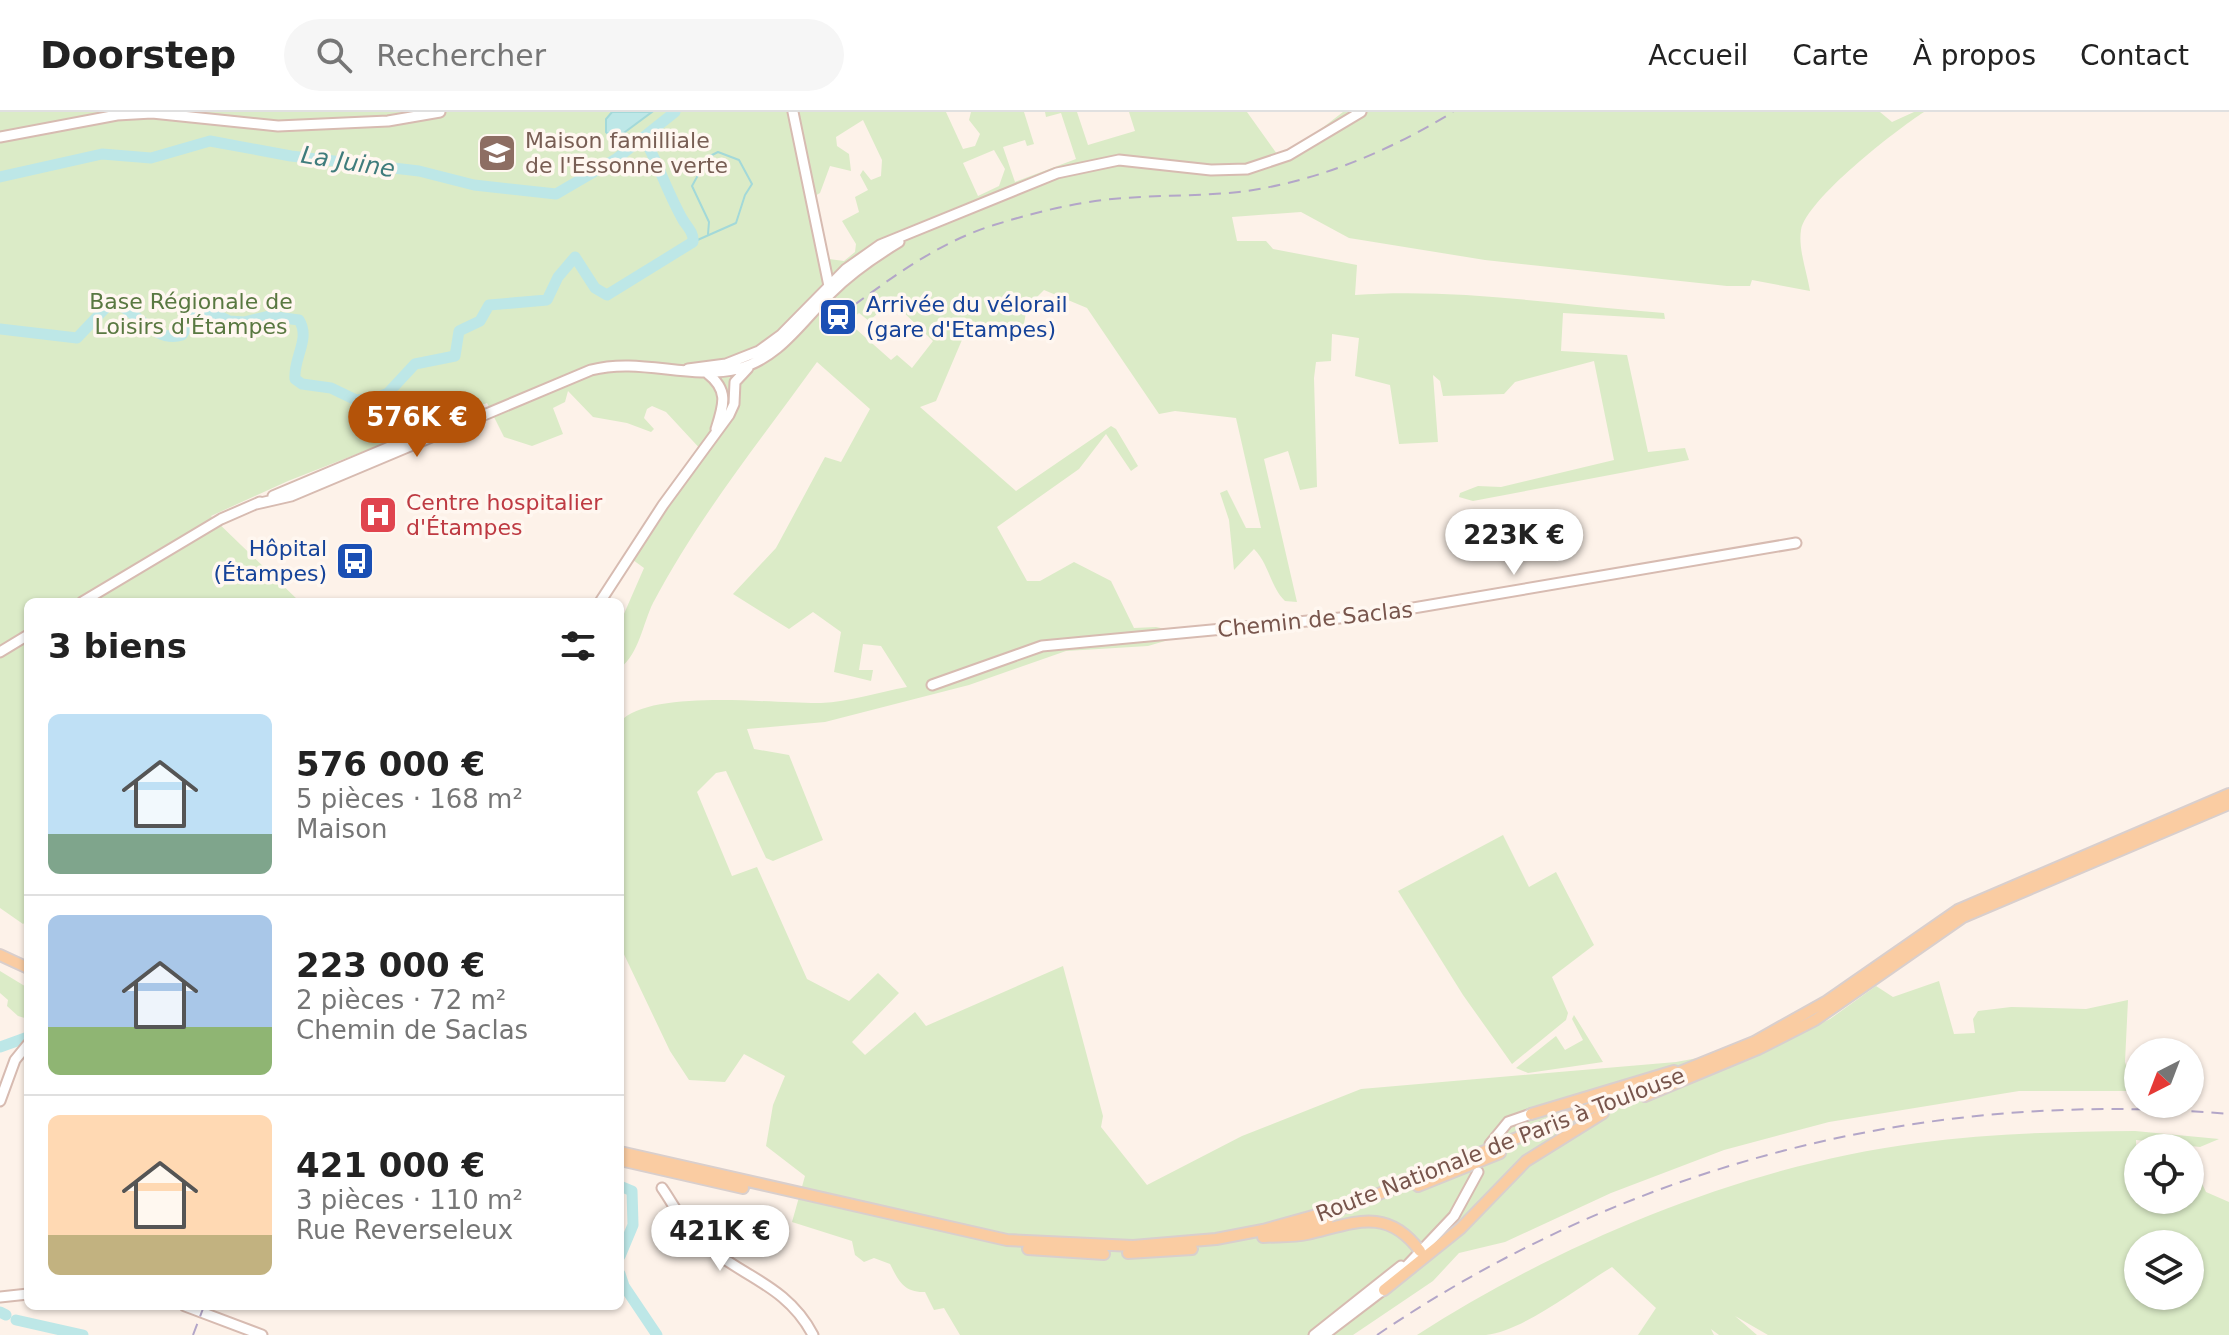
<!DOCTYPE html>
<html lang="fr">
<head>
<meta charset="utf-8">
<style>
	body { margin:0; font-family:"DejaVu Sans",sans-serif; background:#f6f6f6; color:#222; height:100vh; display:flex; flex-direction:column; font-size:30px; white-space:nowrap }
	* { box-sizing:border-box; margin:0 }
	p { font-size:26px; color:#767676 }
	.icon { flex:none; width:44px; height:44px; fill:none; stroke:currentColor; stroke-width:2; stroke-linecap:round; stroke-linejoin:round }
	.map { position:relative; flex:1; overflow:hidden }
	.details { position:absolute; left:24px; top:486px; width:600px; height:712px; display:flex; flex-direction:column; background:#fff; border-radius:12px; box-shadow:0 2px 6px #0004 }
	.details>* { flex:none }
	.needle { width:52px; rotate:222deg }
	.buttons { position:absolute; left:2124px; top:926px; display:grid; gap:16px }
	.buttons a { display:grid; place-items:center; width:80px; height:80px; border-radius:50%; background:#fff; box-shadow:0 2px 6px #0004; font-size:40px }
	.price { position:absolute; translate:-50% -68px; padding:0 18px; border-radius:28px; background:#fff; color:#222; font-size:26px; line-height:52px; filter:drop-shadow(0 2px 4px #0008) }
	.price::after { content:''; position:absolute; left:50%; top:48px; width:24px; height:18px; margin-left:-12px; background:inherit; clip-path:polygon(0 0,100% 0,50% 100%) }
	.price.selected { background:#b45309; color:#fff }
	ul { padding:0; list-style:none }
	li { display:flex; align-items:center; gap:24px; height:200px; padding:0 24px }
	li+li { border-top:2px solid #e0e0e0 }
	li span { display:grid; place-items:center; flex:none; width:224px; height:160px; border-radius:12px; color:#555 }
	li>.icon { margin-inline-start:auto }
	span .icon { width:96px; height:96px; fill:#fffc; stroke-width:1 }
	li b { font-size:34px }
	h2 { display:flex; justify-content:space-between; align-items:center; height:96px; padding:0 24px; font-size:34px }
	header { display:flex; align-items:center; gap:48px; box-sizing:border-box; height:112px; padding:0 40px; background:#fff; border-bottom:2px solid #e0e0e0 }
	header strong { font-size:38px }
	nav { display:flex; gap:44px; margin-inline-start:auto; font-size:28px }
	.search { width:560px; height:72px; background:#f6f6f6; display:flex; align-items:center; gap:20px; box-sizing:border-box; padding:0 28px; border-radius:44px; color:#767676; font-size:30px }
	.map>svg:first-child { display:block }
</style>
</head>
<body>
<header>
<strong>Doorstep</strong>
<div class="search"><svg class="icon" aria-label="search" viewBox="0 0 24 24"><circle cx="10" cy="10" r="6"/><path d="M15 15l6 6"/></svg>Rechercher</div>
<nav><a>Accueil</a><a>Carte</a><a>À propos</a><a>Contact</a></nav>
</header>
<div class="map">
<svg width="2229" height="1223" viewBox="0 0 2229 1223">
	<rect width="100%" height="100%" fill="#fdf2e9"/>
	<path fill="#dbebc7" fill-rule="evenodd" d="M0 0H946L963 37 975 34 980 22 969 8 971 0H1024L1034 32 1027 34 1025 28 1003 35 1015 70 1076 47 1061 1 1046 5 1045 0H1077L1088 33 1135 19 1129 0H1247L1277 42 1304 30 1343 0H1880L1892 10 1914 0H1924C1896 18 1807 87 1801 118 1798 137 1807 160 1810 179L1752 168 1750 174H1727L1485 148 1349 126 1301 100 1232 105 1237 129H1266L1273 137 1357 153 1355 183C1459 176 1560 193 1664 201L1665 207 1563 201 1561 239 1627 243 1648 340 1685 336 1689 348 1473 389 1459 385 1460 381 1478 374 1501 375 1614 348 1594 249 1515 270 1504 282 1443 284 1440 269 1433 263 1438 330 1399 332 1390 273 1355 264 1359 226 1332 222 1331 249 1316 250 1314 266 1317 375 1300 378 1288 339 1264 347 1297 490 1285 489C1270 474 1269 452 1254 437L1234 458 1229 408 1220 381 1227 378 1246 416H1261L1236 306 1175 299 1159 302 1087 196 1044 178 1027 195 1023 217 1010 226 970 209 936 289 920 295 1016 379 1111 314 1116 317 1138 354 1131 359 1106 322 1079 357 997 415 1027 469H1040L1074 450 1111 469 1134 516 1156 515 1189 522 1148 534 1066 539 969 573 825 610 747 617 754 637 789 643 823 728 773 749 766 746 726 659 716 661 697 680 732 764 757 755 807 867 849 889 878 861 899 881 852 930 865 943 915 900 926 914 1063 854 1103 1004 1101 1015 1147 1073 1242 1024 1361 977 1676 950 1779 931 1830 907 1876 874 1893 885 1939 869 1954 922 1975 921 1973 907 1978 899 2011 895 2086 897 2128 888 2125 950 2134 979H2019L1829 1010 1724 1038 1611 1081 1505 1130 1459 1141 1433 1169 1353 1223H960L944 1196 934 1198 925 1180C904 1181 898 1168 890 1152L874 1146 864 1150 855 1143 852 1129 792 1110 805 1064 766 1034 773 993 785 964 744 942 725 970 689 968 670 939 620 834V610C650 576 776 592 821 591 849 590 879 580 907 575L881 534 863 532 859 558H873L871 569 834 560 841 520 813 500 789 517 733 482 776 436 825 345 841 350 870 297 817 250C760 329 699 404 653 491 643 511 639 542 620 556V511L644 456 633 448 704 341 666 300 652 294 647 297 644 306 654 317 651 320 627 311 593 305 568 279 565 290 553 296 563 322 532 334 504 325 487 291 288 369 211 404 300 490H28V808L23 812 0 796ZM863 8 882 48 881 64 871 68 863 58 860 63 868 78 855 85 859 100 842 109 856 132 855 140 844 149 829 147 813 85 820 81 830 54 851 59 849 42 837 34 836 25ZM994 38 1005 57 999 74 978 84 963 51ZM892 189 933 229 912 256 897 243 891 248 848 210 859 201 869 209Z
		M1503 723 1529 775 1556 760 1594 833 1552 865 1568 901 1566 908 1512 952 1463 883 1398 779Z
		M0 859 28 876V907L18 904 7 894 8 888 0 881Z
		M1574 903 1603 950 1528 961 1516 956 1556 924 1565 938 1583 928 1572 907Z
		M2135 1019 2219 1027 2200 1035 2136 1028 2138 1088H2190V1059L2197 1061 2206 1080 2229 1090V1223H1768L1735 1204 1757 1223H1719L1711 1217 1714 1223H1638L1656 1196 1612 1155C1578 1175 1524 1219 1486 1223 1464 1223 1440 1223 1417 1223 1562 1130 1746 1053 1918 1031 1990 1021 2062 1020 2135 1019ZM2138 1132H2190V1184H2138Z"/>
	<path fill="#bde7e7" stroke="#a3d9d9" stroke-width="2" d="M612 0H652L621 23 620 34 606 20V7Z"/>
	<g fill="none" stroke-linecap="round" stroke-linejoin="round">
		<path stroke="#a3d9d9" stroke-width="2" d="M693 130 736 111 745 83 752 72 739 48 718 40 708 45 692 74 709 110 708 122"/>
		<path stroke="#bde7e7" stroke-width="11" d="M0 65 102 42 151 46 210 29 291 44 419 59 474 73 556 82 616 47 675 0
			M0 217 77 226 112 189C134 196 154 232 182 223L197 200 203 196 229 209 244 210 269 204 299 208C311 227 293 246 295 267L302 272 331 276 356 288 376 286 388 281 415 252 455 244 459 219 480 209 489 193 547 188 558 165 575 145 595 176 607 183 693 130C694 121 688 116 683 108 668 82 659 53 644 26
			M0 935 28 925
			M620 1074 632 1079 633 1113 620 1144
			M620 1162 624 1174 657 1223
			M0 1200 6 1203
			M16 1208 83 1223"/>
		<defs>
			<path id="secondary" d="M793 0 829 174
				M0 25 117 3 152 1 278 14 388 9 440 0
				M688 257 726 252 759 239 781 223 846 157 880 133 1057 61 1119 48 1211 58 1247 57 1289 43 1361 0
				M707 261C729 278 724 292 716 317
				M273 384 411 326
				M256 392 291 384 591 258C640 245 689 268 737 257 779 247 802 209 831 181 851 161 874 145 899 130
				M82 490 221 407 260 390
				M600 490 663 393 729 303 734 292 735 270 748 256
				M0 540 28 523
				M932 573 1042 534 1372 503 1796 431
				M0 989 15 948 28 932
				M1490 1032 1508 1010 1531 1002
				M662 1076C674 1093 683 1113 698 1127 738 1164 786 1171 813 1223
				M1400 1161 1454 1104 1478 1060
				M0 1185 28 1182
				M185 1194 262 1223
				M1314 1223 1401 1154
				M1324 1223 1387 1175"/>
			<path id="primary" d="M0 843 28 856
				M1645 984 1758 937 1815 908 1963 805 2229 692
				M1531 1002 1674 959
				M620 1040 1007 1128 1133 1134 1216 1127 1263 1118 1349 1094 1754 930 1827 889 1958 798 2229 682
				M620 1048 743 1076
				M1418 1074 1500 1041
				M1278 1121 1328 1107
				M1263 1125C1278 1124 1293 1125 1307 1122 1352 1112 1386 1093 1420 1139
				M1028 1137 1104 1142
				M1128 1141 1192 1137
				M1384 1178 1461 1116 1526 1049 1603 1001"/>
		</defs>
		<use href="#secondary" stroke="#d7bbb1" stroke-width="13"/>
		<use href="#primary" stroke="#d9cfcd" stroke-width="14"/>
		<use href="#secondary" stroke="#fff" stroke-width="9"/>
		<use href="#primary" stroke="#facca2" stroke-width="10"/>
		<path stroke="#b3a6c8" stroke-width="2" stroke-dasharray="12 8" stroke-linecap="butt" d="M838 205C887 169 936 131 994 113 1036 100 1080 89 1124 86 1162 83 1202 84 1239 80 1317 70 1387 40 1453 0
			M193 1223 204 1194
			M1377 1223C1629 1052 1926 976 2229 1002"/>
	</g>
	<defs>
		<symbol id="university-square" viewBox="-11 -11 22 22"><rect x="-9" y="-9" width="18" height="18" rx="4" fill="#8d6e63" stroke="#fff7f0"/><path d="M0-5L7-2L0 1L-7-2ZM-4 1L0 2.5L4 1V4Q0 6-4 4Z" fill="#fff"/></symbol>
		<symbol id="station-square" viewBox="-11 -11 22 22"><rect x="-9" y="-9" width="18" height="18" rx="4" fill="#1a4fb4" stroke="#fff7f0"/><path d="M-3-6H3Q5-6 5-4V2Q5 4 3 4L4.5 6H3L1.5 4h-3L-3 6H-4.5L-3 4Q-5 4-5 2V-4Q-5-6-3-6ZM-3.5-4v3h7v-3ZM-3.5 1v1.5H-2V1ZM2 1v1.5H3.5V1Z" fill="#fff"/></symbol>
		<symbol id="hospital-square" viewBox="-11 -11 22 22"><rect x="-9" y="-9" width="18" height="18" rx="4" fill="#e0444e" stroke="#fff7f0"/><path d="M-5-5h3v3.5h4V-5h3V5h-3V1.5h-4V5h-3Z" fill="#fff"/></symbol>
		<symbol id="bus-square" viewBox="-11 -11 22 22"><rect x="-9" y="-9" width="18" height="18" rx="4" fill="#1a4fb4" stroke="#fff7f0"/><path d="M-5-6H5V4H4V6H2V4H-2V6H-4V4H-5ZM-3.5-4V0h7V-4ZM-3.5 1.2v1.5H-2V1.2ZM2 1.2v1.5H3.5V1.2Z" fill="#fff"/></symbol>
	</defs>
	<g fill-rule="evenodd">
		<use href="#university-square" x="475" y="19" width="44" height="44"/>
		<use href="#station-square" x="816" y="183" width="44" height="44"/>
		<use href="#hospital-square" x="356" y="381" width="44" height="44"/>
		<use href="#bus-square" x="333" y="427" width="44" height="44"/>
	</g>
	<g text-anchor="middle" stroke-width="7" stroke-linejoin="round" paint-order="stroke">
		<g font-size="22" fill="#785e54" stroke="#fff7f0" text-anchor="start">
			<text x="525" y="36">Maison familliale<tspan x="525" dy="25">de l'Essonne verte</tspan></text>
		</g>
		<g font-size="22" fill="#597841" stroke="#fff7f0">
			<text x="191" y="197">Base Régionale de<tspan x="191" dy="25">Loisirs d'Étampes</tspan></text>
		</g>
		<g font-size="22" fill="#164399" stroke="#fff7f0" text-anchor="start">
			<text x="866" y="200">Arrivée du vélorail<tspan x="866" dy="25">(gare d'Etampes)</tspan></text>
			<text x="327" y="444" text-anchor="end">Hôpital<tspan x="327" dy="25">(Étampes)</tspan></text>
		</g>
		<g font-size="22" fill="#be3a42" stroke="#fff7f0" text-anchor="start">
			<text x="406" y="398">Centre hospitalier<tspan x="406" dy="25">d'Étampes</tspan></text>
		</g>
		<g font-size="22" fill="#78554c" stroke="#fff7f0">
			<text transform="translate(1315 507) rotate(-6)" y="8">Chemin de Saclas</text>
			<text transform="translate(1500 1032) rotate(-21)" y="8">Route Nationale de Paris à Toulouse</text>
		</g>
		<g font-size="24" font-style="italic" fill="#3f7c7c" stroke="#fff7f0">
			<text transform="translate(348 50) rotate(9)" y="8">La Juine</text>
		</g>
	</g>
</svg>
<div class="buttons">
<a><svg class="needle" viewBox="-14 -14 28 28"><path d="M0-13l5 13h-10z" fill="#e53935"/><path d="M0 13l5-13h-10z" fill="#767676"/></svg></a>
<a><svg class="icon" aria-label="locate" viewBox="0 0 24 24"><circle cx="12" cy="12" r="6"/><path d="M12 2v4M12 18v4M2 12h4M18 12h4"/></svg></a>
<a><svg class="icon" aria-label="layers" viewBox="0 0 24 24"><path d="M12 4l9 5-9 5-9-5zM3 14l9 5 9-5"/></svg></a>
</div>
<b class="price selected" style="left:417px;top:347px">576K €</b>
<b class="price" style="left:1514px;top:465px">223K €</b>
<b class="price" style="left:720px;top:1161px">421K €</b>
<section class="details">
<h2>3 biens<svg class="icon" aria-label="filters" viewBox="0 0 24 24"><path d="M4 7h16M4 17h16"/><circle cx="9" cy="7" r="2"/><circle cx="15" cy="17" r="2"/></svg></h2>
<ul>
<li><span style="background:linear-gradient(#bfe0f5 75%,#7fa58c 0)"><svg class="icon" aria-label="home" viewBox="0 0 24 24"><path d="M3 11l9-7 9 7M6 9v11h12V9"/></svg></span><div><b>576 000 €</b><p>5 pièces · 168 m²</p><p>Maison</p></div></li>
<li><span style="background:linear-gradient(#a9c7e8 70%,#8fb573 0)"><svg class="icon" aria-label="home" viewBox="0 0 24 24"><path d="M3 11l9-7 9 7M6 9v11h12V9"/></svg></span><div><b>223 000 €</b><p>2 pièces · 72 m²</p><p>Chemin de Saclas</p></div></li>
<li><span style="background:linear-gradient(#ffd9b3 75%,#c2b280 0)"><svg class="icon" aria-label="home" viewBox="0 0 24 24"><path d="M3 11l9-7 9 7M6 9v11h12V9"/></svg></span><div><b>421 000 €</b><p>3 pièces · 110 m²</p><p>Rue Reverseleux</p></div></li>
</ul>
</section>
</div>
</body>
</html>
